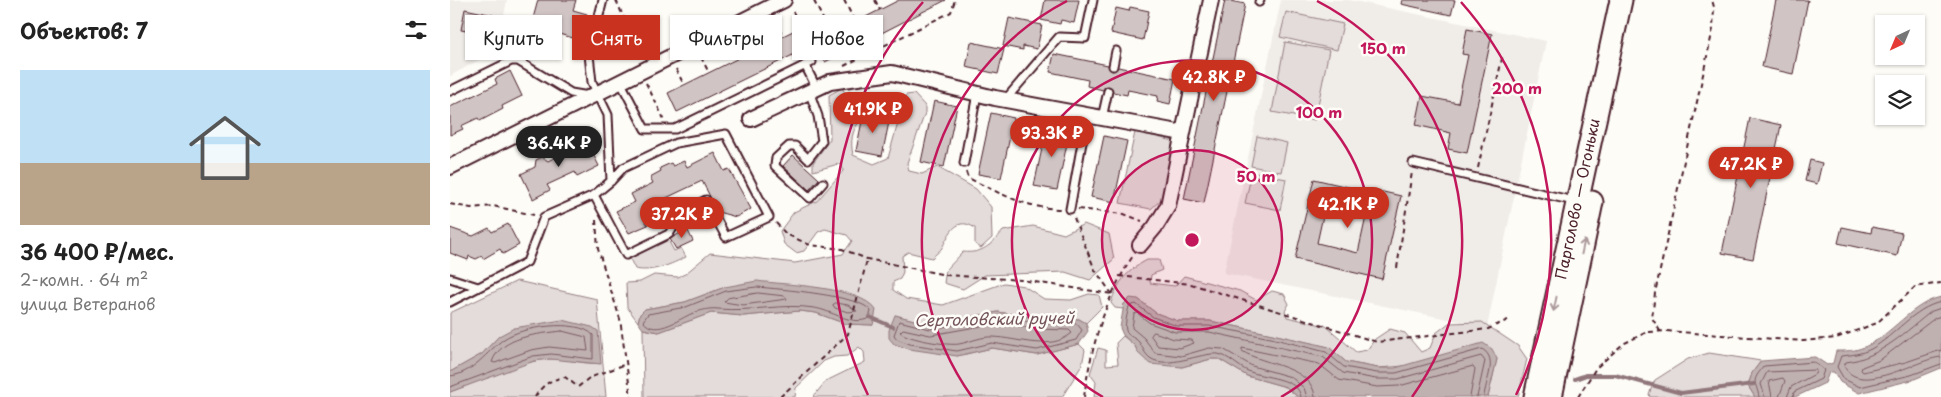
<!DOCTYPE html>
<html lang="ru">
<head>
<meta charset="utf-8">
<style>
	body { margin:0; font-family:"Playpen Sans",sans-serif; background:#f6f6f6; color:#222; height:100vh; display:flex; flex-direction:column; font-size:19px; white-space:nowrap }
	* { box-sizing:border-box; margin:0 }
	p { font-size:16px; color:#767676 }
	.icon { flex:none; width:28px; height:28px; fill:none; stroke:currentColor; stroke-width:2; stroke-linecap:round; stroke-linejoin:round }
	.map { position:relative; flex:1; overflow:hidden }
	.drawer { display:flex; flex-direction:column; background:#fff; width:450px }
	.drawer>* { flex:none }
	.banner { position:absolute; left:15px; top:15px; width:475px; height:45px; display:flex; gap:10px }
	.needle { width:32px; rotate:224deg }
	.buttons { position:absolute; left:1425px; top:15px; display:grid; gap:10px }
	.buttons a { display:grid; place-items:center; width:50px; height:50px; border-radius:0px; background:#fff; box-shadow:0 1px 4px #0004; font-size:25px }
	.price { position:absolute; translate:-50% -42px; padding:0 11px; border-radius:18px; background:#c8321e; color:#fff; font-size:16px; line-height:32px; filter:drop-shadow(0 1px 2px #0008) }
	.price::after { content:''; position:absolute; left:50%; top:30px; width:15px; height:11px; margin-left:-8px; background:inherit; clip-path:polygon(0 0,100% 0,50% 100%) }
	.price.selected { background:#222; color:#fff }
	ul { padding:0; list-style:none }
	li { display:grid; align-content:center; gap:10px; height:265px; padding:0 20px }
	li+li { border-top:1px solid #e0e0e0 }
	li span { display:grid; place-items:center; height:155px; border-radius:0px; color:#555 }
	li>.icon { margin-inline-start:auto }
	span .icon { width:90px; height:90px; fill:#fffc; stroke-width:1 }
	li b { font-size:21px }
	h2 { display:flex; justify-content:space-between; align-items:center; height:60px; padding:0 20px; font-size:21px }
	.tag { padding:0 18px; border-radius:0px; background:#fff; box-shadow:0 1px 4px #0004; font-size:18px; line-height:45px }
	.tag.selected { background:#c8321e; color:#fff }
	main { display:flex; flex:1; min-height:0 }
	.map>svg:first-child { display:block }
</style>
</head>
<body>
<main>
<section class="drawer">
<h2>Объектов: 7<svg class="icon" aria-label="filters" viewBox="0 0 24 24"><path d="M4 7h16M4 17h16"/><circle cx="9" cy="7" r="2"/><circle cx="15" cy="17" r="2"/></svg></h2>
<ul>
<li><span style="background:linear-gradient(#bfe0f5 60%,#b9a48a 0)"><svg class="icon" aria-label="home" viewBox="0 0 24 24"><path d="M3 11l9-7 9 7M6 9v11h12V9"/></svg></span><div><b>36 400 ₽/мес.</b><p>2-комн. · 64 m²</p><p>улица Ветеранов</p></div></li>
</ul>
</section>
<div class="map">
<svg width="1491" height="397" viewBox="0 0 1491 397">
	<rect width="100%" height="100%" fill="#fdfcf7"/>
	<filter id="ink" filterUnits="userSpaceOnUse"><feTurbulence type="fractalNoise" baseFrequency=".02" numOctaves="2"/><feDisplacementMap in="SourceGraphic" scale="10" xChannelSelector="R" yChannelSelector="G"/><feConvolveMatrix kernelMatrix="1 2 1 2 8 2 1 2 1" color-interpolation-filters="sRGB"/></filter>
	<g filter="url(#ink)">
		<path fill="#f0ece8" d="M0 0H57L47 50 0 76Z
			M831 0H899L1096 41 1037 327 774 273Z"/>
		<path fill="#e3dcda" stroke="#967e82" d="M836 12 893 24 887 50 830 37Z
			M835 42 879 50 865 120 822 112Z
			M392 88 404 106 422 91 429 93 432 100C413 118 397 126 403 155L424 164 438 158 456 95 464 94 475 106V113L457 163 459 171 472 174 487 167 526 189 541 207 542 238 531 248 525 244V228C507 216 500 232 493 246 491 251 485 254 482 258L458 252 452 256 453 272 450 279 443 282V290L456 299 493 305 554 283 574 286 594 299 621 300 639 294 649 295 652 307 636 323 629 319 588 318 548 312 479 324 445 315 507 356 542 348 587 355 629 344 635 350 632 365 612 397H363L376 381 415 362 414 352 409 347 397 356 384 357 374 361 346 388 345 397H194L193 329 209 332 261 313 293 316 350 311 366 313 396 324 423 325 275 287 235 302 195 309 190 314 188 322 177 307 176 283 190 282 204 275 228 277 235 274 260 253 345 263 393 254 402 241 397 235 375 229 368 232 354 251 346 253 334 244 330 231 344 212 367 201 393 171 392 163 363 171V163L380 139 379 95Z
			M685 132 724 141 714 197 701 209 670 203Z
			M807 136 837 143 831 172 801 166Z
			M802 172 836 179 830 210 795 203Z
			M634 224 659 234 664 259 640 280 615 272 535 275 513 289 494 283 496 270 513 252C532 254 541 245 553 231L583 226 614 234Z
			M217 238 224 251 231 248 236 257C222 264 202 273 185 269L179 257Z
			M697 260H709L712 270 701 275 700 283 725 286 734 276 790 291 806 300 822 291 834 294 839 304 835 311 837 317 876 326 906 352 917 350 925 339 940 329 955 333 971 352 980 348 986 333 999 323 1032 322 1068 346 1077 359 1068 397H1038L1047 359 928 368 896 362 878 347 822 334 760 321H728L706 313 688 299 674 304 673 309 665 308 661 303C667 282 678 270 697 260Z
			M67 281 147 299 156 397H0V392C25 383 76 359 100 359 117 358 133 365 150 363L49 336 32 354 0 372V313Z
			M673 336 685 346 688 353 732 367 761 359H769L797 376 836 387 848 397H644L646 382 640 374 648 348 656 350V365L668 364 666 343Z
			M1259 353 1311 361 1302 373 1298 386 1305 397H1200L1199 394 1205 380 1238 359Z"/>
		<path fill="#c0b1b1" stroke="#91777b" d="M307 281C335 285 410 286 426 310L423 325 396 324 366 313 350 311 293 316 261 313 209 332 193 329 188 322 190 314 195 309 235 302 275 287Z
			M1491 297V368L1462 380 1409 393 1390 382 1384 372H1379L1375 383 1345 397H1305L1298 386 1302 373 1311 361 1365 357 1377 365 1383 363 1386 351C1392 351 1399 351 1405 350 1437 343 1458 304 1491 297Z
			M680 298 688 299 706 313 728 321H760L822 334 879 347 896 362 928 368H945L1033 343 1042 349 1047 359 1038 397H848L836 387 797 376 769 359H761L732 367 700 364 688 353 685 346 673 335 670 328 674 304Z
			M548 312 588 318 629 319 636 323 638 331 629 344 587 355 542 348 507 356 459 349 444 344 439 338V330L445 315 479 324Z
			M112 320 142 327 148 331 151 364 100 359 84 361 0 392V372L32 354 49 336 64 328Z"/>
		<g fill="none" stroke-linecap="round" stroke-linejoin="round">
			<path stroke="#795961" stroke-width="1" d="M307 287C328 289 411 295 421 311L419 318C403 327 381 310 364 308 334 303 301 312 268 309 260 308 253 310 246 312 232 316 206 339 193 321L198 314 236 307 276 291Z
				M308 293 335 296 337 299 293 305 274 302 278 298Z
				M1491 302C1463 308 1445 336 1421 349 1411 354 1401 355 1391 356L1387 367 1394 379 1410 387 1461 375 1491 364
				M386 303 398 305 407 311 398 312 385 308 383 305Z
				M1491 308 1482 311C1456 331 1430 358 1396 362L1394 366C1410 397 1466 359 1491 357
				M1491 316 1485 318 1430 360 1412 367 1411 370 1413 372 1456 362 1491 350
				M549 317 588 323 627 324 632 330 626 340 587 350 542 343 507 351 460 344 447 339 444 335 449 321 480 329Z
				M549 323 587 329 619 330 622 333C600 352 568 338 543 337 532 336 520 342 509 344 499 346 457 339 450 332L453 329 480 335Z
				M112 331 136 337 138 351 99 347 81 350 45 363 42 362C51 336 89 334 112 331Z
				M704 332 724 339 742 340 744 343 730 348 708 346 701 336Z
				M0 376C23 374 37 351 54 339 71 327 127 318 143 335V359L101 354 83 356 0 387
				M851 397C849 377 812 378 798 371 788 367 779 356 768 354 751 352 717 370 700 358 694 353 693 348 689 342 686 338 680 337 677 333 673 326 678 313 679 306L686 304 703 317 727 326H759L821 338 876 352 894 367 927 373H946L1032 349C1049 359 1035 381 1034 397
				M857 397 854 388 841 377 802 366 773 349 759 348 731 356 705 353 694 338 682 328 684 314 687 313 700 323 725 332H759L819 345 873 357 893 373 926 379H948L1031 356 1035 361 1027 397
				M865 397C863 366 813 365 792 351V348L869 364 889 380 927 387 949 386 1023 366 1025 369 1020 397
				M1309 397C1306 380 1300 383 1314 366L1364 362 1374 370 1371 379 1344 392 1343 397
				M1315 397 1311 384 1317 372 1366 370 1365 374 1341 387 1337 397
				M1322 397 1319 381 1333 378 1335 381 1329 397"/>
			<path stroke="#91777b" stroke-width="4" d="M420 317 443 327
				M1125 379 1136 375H1165L1231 393 1304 384"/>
		</g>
		<path fill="#d0c5c4" stroke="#4a1f2b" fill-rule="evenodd" d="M88 0H126L123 10 137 14 130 40 81 26Z
			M449 0H496L375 62 365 43Z
			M595 0H629L624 23 611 20 610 24 591 20Z
			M775 0 795 4 754 203 734 199Z
			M952 0H1005L1001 15 951 4Z
			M1326 0H1358L1343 74 1312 67Z
			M680 7 699 11 693 40 661 33 666 8 679 11Z
			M15 9 43 15 39 35 11 30Z
			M559 18 592 25 587 49 573 46V50L553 46Z
			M1017 29 1042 34 1017 153 998 149 1001 133 966 125 972 96 1008 103 1018 55 1012 54Z
			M345 30 355 49 227 112 218 93Z
			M197 32 204 45 190 52 184 39Z
			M521 42 554 49 548 74 516 67Z
			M604 54 658 65 662 71 668 67 725 79 720 104 707 101 708 96 678 90 677 95 663 92 659 86 653 90 637 86 638 80 600 72Z
			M60 71 72 96 52 106 53 109 30 121 28 118 11 126 13 129 0 135V107L47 84 45 79Z
			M484 101 507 106 494 167 471 162Z
			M414 111 440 117 432 156 406 151Z
			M541 113 564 118 551 178 528 174Z
			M1300 118 1331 125 1303 259 1272 253Z
			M597 125 620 130 607 190 584 186Z
			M654 136 677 141 664 202 641 197Z
			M137 142 149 166 127 177 125 172 97 185 100 190 83 199 71 174 85 167 86 160 92 157 98 161 110 155 111 148 116 145 123 149Z
			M265 153 274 171 279 169 301 209 286 217 268 212 252 181 212 200 214 203 208 206 212 212 195 221 198 225 179 233 166 211 185 202 181 194 203 183 200 177 211 171 210 168 221 163 223 166 234 161 237 167Z
			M343 155 369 179 359 190 333 166Z
			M1360 160 1372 163 1367 184 1355 181Z
			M864 179 928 194 929 191 951 196 932 279 845 259ZM876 202 917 212 908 253 867 243Z
			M58 224 69 245 53 254 50 249 33 259 32 256 26 259 19 256 18 260 0 253V228L23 236 39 228 42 232Z
			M1392 227 1421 233 1422 227 1452 233 1447 256 1388 243Z
			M237 229 243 241 226 249 220 239Z"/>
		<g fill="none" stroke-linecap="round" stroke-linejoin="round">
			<defs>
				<path id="lane" d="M153 0 139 55 142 82 158 115 161 181
					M809 2 810 0
					M355 65 366 87
					M663 66 666 51
					M170 81 195 129H225L362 62
					M0 91 61 61H68L121 93 139 96
					M359 91 368 116 372 141 358 159 345 146H339L326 158 325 166 360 198 373 183
					M556 99 609 37 635 38 643 0
					M652 118 658 91
					M514 163 527 94
					M963 163 1124 201
					M620 209 637 115
					M0 278 28 287
					M0 302 77 262 94 217 144 195 161 181 173 168 226 143 276 134 319 217 276 237 256 200 233 212 219 234 176 255 144 195"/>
				<path id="street" d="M301 119 380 82 442 73 545 98 733 133 761 0
					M0 167 334 0
					M690 245 705 227 718 206 733 133"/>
				<path id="primary" d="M1085 397 1171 0
					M1101 397 1142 202"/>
			</defs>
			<use href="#lane" stroke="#4a1f2b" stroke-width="11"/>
			<use href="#street" stroke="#4a1f2b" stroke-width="18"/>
			<use href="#primary" stroke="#4a1f2b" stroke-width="25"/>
			<path stroke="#4a1f2b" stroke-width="2" stroke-dasharray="5 4" stroke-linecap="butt" d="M166 0 191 57
				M394 0 405 22
				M425 0 430 10
				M364 1 381 35
				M343 12 364 53
				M325 20 333 36
				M301 32 308 48
				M276 45 284 61
				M251 57 259 73
				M394 66 501 12 505 0
				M226 69 234 85
				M196 83 214 119
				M1028 168 1053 54
				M516 172 518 178C550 193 574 208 611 209
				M0 204 21 208 43 206 84 215
				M628 209 674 214 692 221
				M624 218 645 270 662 294
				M146 220 148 249 170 319 181 397
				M326 223 336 234 360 245 392 249 417 259 496 275 571 280 662 294
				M947 268 962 172
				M669 276 741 284 927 342 1038 329 1060 319
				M1210 331 1202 318 1205 293 1263 29 1264 7 1262 0
				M85 397C93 384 100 380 115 377L128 387 139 378 176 364
				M330 397 398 334 417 260
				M634 397C641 347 655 298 683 256
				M1128 397 1146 368 1173 344 1197 332 1216 331 1353 341 1386 338 1427 323 1465 287 1491 283"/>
			<use href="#lane" stroke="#fdfcf7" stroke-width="7"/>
			<use href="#street" stroke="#fdfcf7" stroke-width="14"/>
			<use href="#primary" stroke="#fdfcf7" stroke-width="21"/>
		</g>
		<defs><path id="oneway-shaft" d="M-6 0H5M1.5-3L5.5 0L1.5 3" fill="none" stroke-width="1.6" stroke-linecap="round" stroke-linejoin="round" transform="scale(1.25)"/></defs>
		<g stroke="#ac999b">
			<use href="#oneway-shaft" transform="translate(1133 247) rotate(-78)"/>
			<use href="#oneway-shaft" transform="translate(1105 304) rotate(102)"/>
		</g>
	</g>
	<circle cx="742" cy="240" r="90" fill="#c2185b" fill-opacity=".12"/>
	<g fill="none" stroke="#c2185b" stroke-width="2.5">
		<circle cx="742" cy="240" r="90"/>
		<path d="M653 397A180 180 0 1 1 831 397"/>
		<path d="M522 397A270 270 0 0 1 617 1M867 1A270 270 0 0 1 962 397"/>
		<path d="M418 395A359 359 0 0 1 473 2M1011 2A359 359 0 0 1 1066 395"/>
	</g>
	<g text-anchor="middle" stroke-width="5" stroke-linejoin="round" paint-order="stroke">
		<g font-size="15" fill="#4a1f2b" stroke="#fdfcf7">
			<text transform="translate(1128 199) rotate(-78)" y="5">Парголово — Огоньки</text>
		</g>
		<g font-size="16" font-style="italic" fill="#73525a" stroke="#fdfcf7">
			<text transform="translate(544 319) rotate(-1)" y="6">Сертоловский ручей</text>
		</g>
	</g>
	<circle cx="742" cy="240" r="8" fill="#c2185b" stroke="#fdfcf7" stroke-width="2.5"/>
	<g font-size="15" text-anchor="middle" font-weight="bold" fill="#c2185b" stroke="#fdfcf7" stroke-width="5" stroke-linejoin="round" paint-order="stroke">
		<text x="933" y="54">150 m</text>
		<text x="1067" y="94">200 m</text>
		<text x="869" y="118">100 m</text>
		<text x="806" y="182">50 m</text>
	</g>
</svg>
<div class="buttons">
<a><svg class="needle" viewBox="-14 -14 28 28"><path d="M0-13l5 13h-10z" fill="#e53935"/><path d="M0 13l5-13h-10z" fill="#767676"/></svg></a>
<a><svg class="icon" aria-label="layers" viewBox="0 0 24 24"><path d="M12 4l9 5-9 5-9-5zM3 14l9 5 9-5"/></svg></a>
</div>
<b class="price" style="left:764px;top:102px">42.8K ₽</b>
<b class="price" style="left:423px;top:134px">41.9K ₽</b>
<b class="price" style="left:602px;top:158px">93.3K ₽</b>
<b class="price selected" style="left:109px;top:168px">36.4K ₽</b>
<b class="price" style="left:1301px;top:189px">47.2K ₽</b>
<b class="price" style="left:898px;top:229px">42.1K ₽</b>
<b class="price" style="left:232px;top:239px">37.2K ₽</b>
<div class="banner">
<a class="tag">Купить</a>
<a class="tag selected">Снять</a>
<a class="tag">Фильтры</a>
<a class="tag">Новое</a>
</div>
</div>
</main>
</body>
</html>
